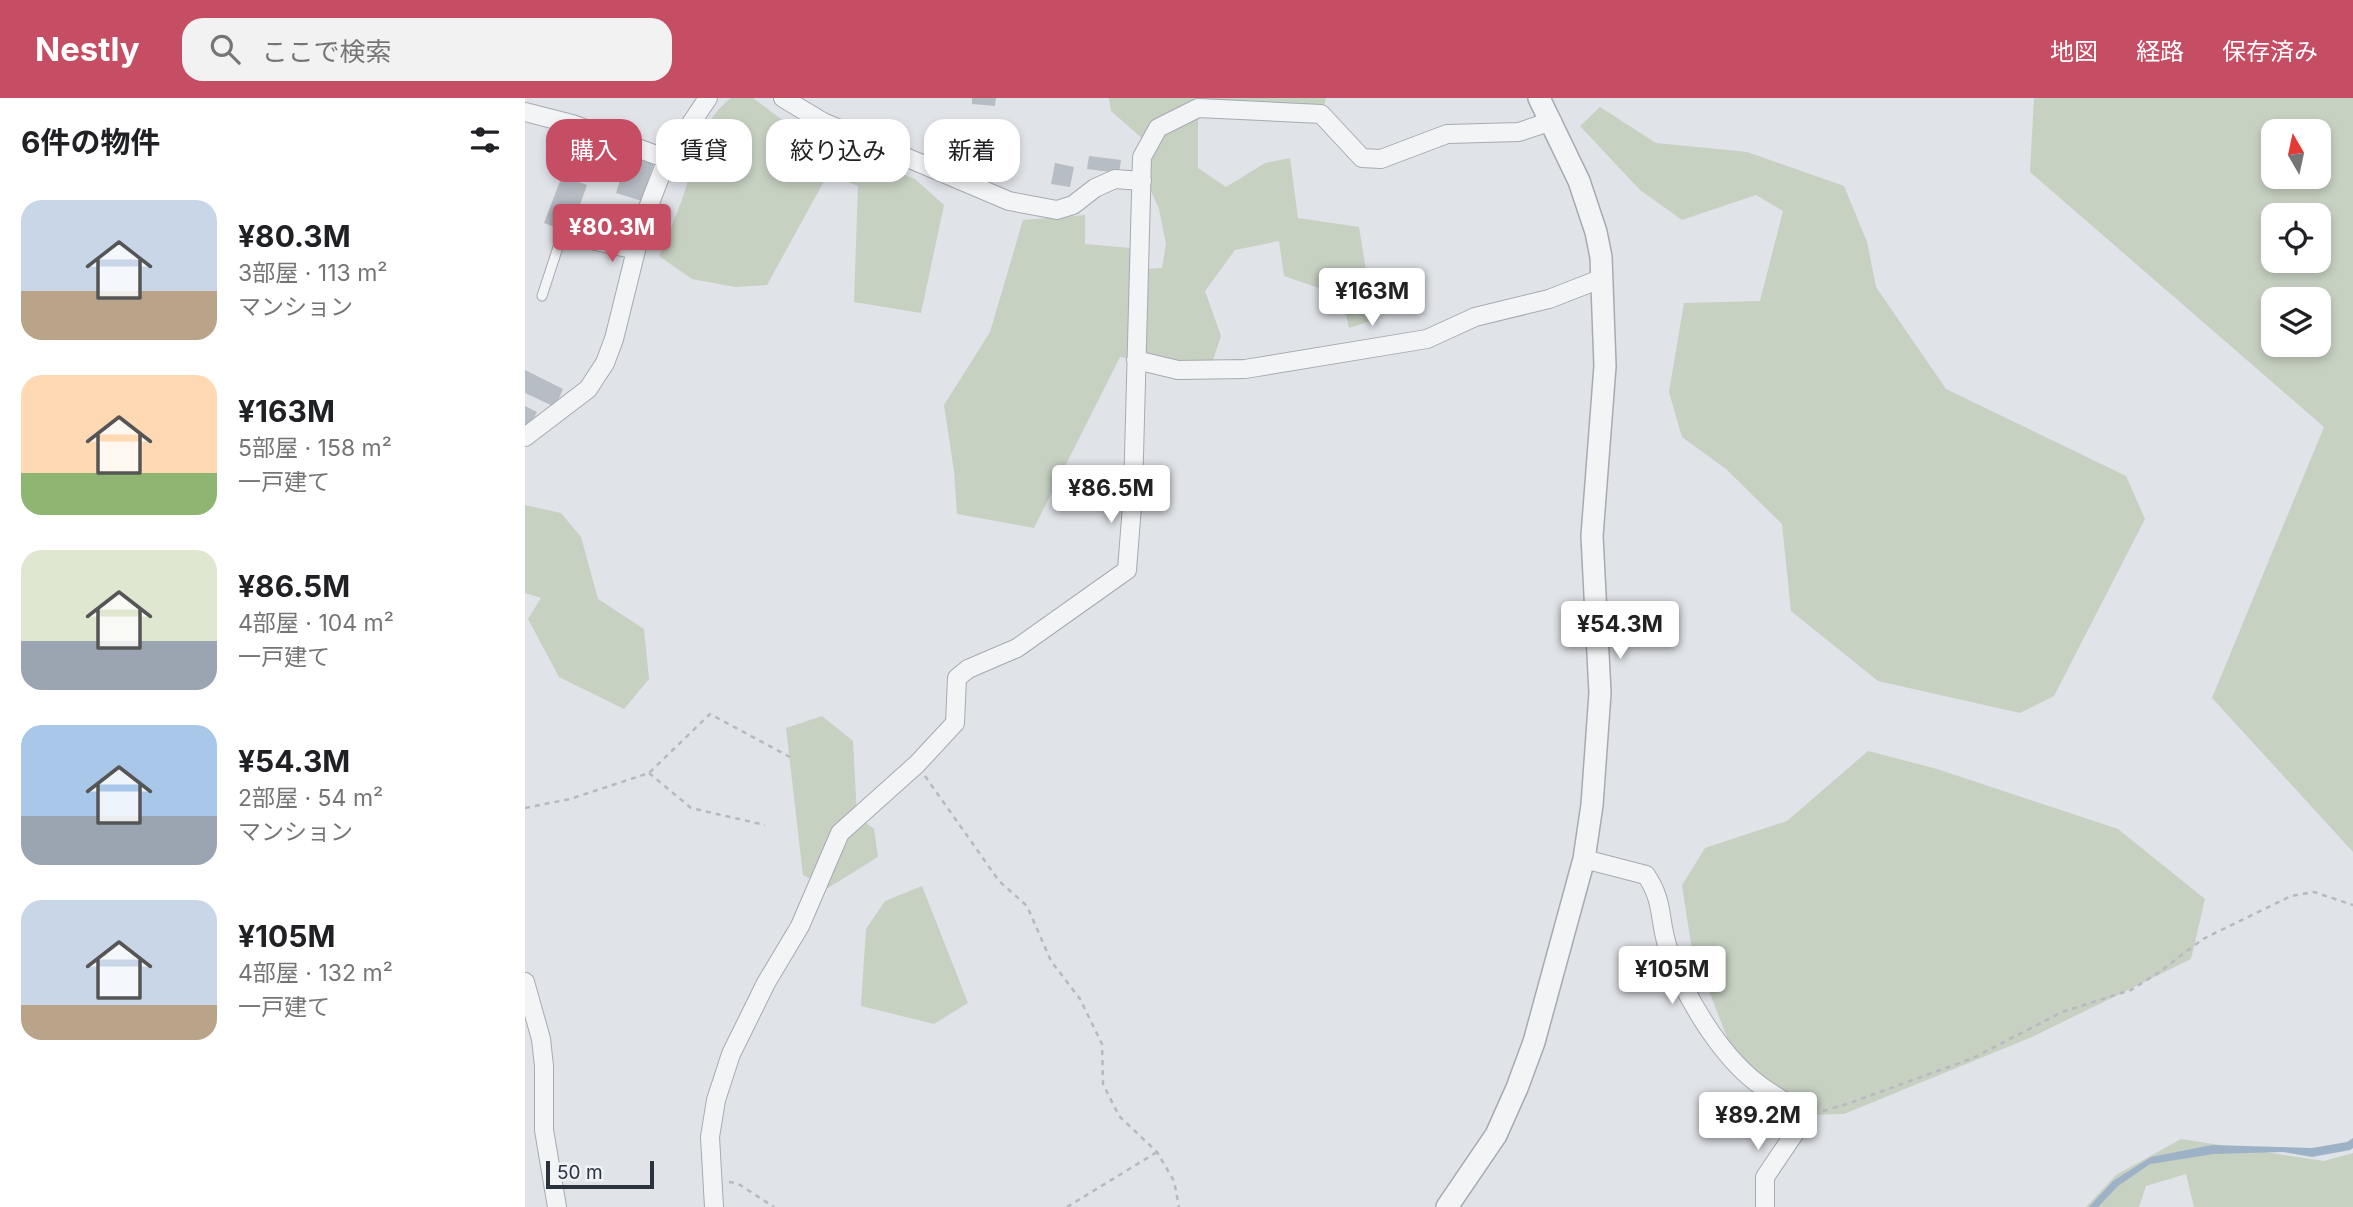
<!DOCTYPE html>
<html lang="ja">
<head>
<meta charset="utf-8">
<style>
	body { margin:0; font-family:Inter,"Noto Sans JP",sans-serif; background:#f2f2f2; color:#202124; height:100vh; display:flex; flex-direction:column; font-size:26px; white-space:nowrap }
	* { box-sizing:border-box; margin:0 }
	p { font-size:23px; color:#757577 }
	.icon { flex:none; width:38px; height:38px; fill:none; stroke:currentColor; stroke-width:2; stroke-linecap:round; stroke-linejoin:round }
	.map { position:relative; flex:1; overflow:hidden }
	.side { display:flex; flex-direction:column; background:#fff; width:525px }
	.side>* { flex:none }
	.banner { position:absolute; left:21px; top:21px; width:665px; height:63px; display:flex; gap:14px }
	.needle { width:46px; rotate:351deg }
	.fabs { position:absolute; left:1736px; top:21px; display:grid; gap:14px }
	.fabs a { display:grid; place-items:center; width:70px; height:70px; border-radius:14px; background:#fff; box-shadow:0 4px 10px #0003; font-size:35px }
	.scale { position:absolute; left:21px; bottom:18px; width:108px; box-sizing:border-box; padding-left:7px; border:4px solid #2a323e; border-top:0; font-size:19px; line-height:24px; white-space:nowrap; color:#2a323e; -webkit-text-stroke:5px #eff2f6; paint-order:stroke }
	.price { position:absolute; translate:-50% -60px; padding:0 16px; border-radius:7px; background:#fff; color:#222; font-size:23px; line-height:46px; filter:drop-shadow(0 2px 4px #0008) }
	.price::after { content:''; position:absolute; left:50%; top:42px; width:21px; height:16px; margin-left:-10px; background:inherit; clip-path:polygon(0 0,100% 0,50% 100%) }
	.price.active { background:#c54d64; color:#fff }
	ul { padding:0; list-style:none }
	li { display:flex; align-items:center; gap:21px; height:175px; padding:0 21px }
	li span { display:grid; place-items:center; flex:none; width:196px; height:140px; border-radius:21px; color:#555 }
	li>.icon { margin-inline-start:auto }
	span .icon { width:84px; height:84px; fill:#fffc; stroke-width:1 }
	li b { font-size:30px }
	h2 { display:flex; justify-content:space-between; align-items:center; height:84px; padding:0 21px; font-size:30px }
	.chip { padding:0 24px; border-radius:21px; background:#fff; box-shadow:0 4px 10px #0003; font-size:24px; line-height:63px }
	.chip.active { background:#c54d64; color:#fff }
	header { display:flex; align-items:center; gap:42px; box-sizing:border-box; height:98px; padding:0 35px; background:#c54d64; color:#fff }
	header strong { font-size:33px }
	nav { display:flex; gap:38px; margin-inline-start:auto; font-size:24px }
	.search { width:490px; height:63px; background:#f2f2f2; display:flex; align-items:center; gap:18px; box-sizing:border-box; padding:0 24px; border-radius:21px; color:#757577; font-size:26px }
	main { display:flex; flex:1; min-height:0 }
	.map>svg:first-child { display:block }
</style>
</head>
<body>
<header>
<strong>Nestly</strong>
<div class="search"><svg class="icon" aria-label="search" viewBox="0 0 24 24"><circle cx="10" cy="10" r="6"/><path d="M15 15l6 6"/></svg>ここで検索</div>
<nav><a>地図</a><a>経路</a><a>保存済み</a></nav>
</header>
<main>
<section class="side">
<h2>6件の物件<svg class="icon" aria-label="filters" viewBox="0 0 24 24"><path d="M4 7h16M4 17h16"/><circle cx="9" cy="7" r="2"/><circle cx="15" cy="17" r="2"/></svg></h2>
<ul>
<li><span style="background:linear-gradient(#c9d6e8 65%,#b9a48a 0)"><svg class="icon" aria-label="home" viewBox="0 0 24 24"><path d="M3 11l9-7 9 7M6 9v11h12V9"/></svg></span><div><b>¥80.3M</b><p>3部屋 · 113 m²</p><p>マンション</p></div></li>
<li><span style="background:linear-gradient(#ffd9b3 70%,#8fb573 0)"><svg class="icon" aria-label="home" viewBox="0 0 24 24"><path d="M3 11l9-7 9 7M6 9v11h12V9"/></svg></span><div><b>¥163M</b><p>5部屋 · 158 m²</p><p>一戸建て</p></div></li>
<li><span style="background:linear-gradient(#dfe7d0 65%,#9aa5b1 0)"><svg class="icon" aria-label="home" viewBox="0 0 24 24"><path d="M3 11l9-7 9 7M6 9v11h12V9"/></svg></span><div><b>¥86.5M</b><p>4部屋 · 104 m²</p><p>一戸建て</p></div></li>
<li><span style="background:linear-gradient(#a9c7e8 65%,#9aa5b1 0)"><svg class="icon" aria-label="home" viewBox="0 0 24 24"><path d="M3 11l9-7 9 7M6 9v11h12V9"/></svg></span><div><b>¥54.3M</b><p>2部屋 · 54 m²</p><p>マンション</p></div></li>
<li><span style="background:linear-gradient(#c9d6e8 75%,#b9a48a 0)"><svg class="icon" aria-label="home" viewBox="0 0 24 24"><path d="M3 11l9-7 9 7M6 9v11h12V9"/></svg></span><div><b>¥105M</b><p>4部屋 · 132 m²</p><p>一戸建て</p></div></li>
</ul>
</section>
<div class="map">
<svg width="1828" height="1109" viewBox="0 0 1828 1109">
	<rect width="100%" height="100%" fill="#e0e3e8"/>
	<path fill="#c6d1c2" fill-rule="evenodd" d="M206 0H228L256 21 303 48 390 81 419 107 396 215 329 204 333 88 303 76 242 187 210 189 167 181 134 158C144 134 155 110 162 86 173 53 177 22 206 0Z
		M584 0H801L798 12 673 10V70L701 89 740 65 765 60 773 120 834 129 849 222 824 230 817 198 759 178 754 143 710 152 680 193 696 238 684 274 653 272 595 259 509 430 432 416 429 373 419 307 465 234 498 122 560 117V146L617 151 620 171 637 170 641 146 634 111 621 82 618 41 586 13Z
		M1509 0H1828V754L1687 600 1799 329 1505 74ZM1748 33H1794V79H1748ZM1748 117H1794V163H1748ZM1748 201H1794V247H1748Z
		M1075 9 1131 45 1222 54 1319 88 1342 144 1351 189 1421 291 1601 378 1620 421 1529 598 1495 615 1353 583 1266 513 1257 426 1201 371 1157 339 1144 294 1159 205 1235 203 1258 113 1231 97 1157 122 1115 92 1055 28Z
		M0 407 36 415 56 439 73 501 119 531 124 581 99 611 34 579 3 521 16 500 0 495Z
		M297 618 328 643 332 718 349 731 353 759 303 790 278 777 261 630Z
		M1343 653 1412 671 1593 731 1680 801 1666 861 1507 939 1319 1016 1277 1017 1206 950 1166 846 1157 787 1180 750 1262 723Z
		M397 788 443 905 409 926 336 908 341 831 360 803Z
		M1656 1041 1799 1063 1828 1055V1109H1669L1661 1076 1621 1088 1614 1109H1561L1591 1077Z"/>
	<path fill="#9db2c6" d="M1828 1040V1050L1825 1052 1787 1059 1758 1054 1689 1056 1625 1066 1593 1088 1573 1109H1564L1588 1083 1626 1059 1687 1047 1787 1050 1822 1044Z"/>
	<path fill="#b7bdc4" d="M447 0H471L470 8 447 6Z
		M103 56 129 64 117 103 91 95Z
		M564 58 596 62 594 75 562 71Z
		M530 65 549 69 545 89 526 86Z
		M37 78 62 87 45 135 19 125Z
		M0 272 38 291 30 309 0 295Z
		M0 308 12 314 3 331 0 330Z"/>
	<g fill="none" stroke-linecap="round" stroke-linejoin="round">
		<defs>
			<path id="service" d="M17 198 36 140 109 156"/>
			<path id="minor" d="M258 0 298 24 484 103 532 112 548 107 570 90 590 81 617 83
				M0 14 47 26 142 61
				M611 262 653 272 720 271 902 241 950 219 1024 201 1078 180
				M0 339 63 291 80 265 89 241 119 120 142 61 183 0
				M1059 761 1121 777C1140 805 1133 823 1144 853 1159 897 1194 956 1232 985 1247 997 1265 1006 1282 1017L1240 1079V1109
				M0 884 16 941 19 968V1032L32 1109
				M189 1109 185 1039 191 1002 206 956 241 885 275 828 315 735 392 666 430 625 432 580 443 571 492 550 602 472 608 395 617 59 633 30 673 10 796 16 837 60 856 61 922 36 994 34 1027 23"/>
			<path id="tertiary" d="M922 1109 971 1037 992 990 1009 944 1059 761 1067 707 1075 595 1067 438 1080 268 1076 159 1071 134 1054 83 1014 0"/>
		</defs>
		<use href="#service" stroke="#a6aab2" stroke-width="11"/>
		<use href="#minor" stroke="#a6aab2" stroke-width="20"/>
		<use href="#tertiary" stroke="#a6aab2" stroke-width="24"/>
		<path stroke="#b6babf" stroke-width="2.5" stroke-dasharray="5 5" stroke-linecap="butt" d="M124 675 166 710 240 727
			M400 678 474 783 502 808 526 863 555 901 577 946 578 986 594 1018 632 1054 649 1083 654 1109
			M0 710 45 701 124 675 185 616 265 659
			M1298 1013 1325 1005 1448 960 1537 914 1606 892 1633 875 1678 841 1766 798 1789 794 1828 807
			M204 1084 212 1085 249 1109
			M542 1109 632 1054"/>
		<use href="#service" stroke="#f2f4f6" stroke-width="9"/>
		<use href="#minor" stroke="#f2f4f6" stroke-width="18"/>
		<use href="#tertiary" stroke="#f2f4f6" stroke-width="21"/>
	</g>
</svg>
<div class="fabs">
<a><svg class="needle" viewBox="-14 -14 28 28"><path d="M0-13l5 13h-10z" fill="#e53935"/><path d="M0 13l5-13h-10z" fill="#757577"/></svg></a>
<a><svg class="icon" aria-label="locate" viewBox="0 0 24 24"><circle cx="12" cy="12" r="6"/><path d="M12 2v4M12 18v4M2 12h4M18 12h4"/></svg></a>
<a><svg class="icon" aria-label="layers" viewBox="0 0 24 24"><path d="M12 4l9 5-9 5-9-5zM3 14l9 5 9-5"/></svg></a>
</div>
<div class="scale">50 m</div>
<b class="price active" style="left:87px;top:166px">¥80.3M</b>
<b class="price" style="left:847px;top:230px">¥163M</b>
<b class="price" style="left:586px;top:427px">¥86.5M</b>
<b class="price" style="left:1095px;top:563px">¥54.3M</b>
<b class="price" style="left:1147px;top:908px">¥105M</b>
<b class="price" style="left:1233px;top:1054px">¥89.2M</b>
<div class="banner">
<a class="chip active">購入</a>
<a class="chip">賃貸</a>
<a class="chip">絞り込み</a>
<a class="chip">新着</a>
</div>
</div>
</main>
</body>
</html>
